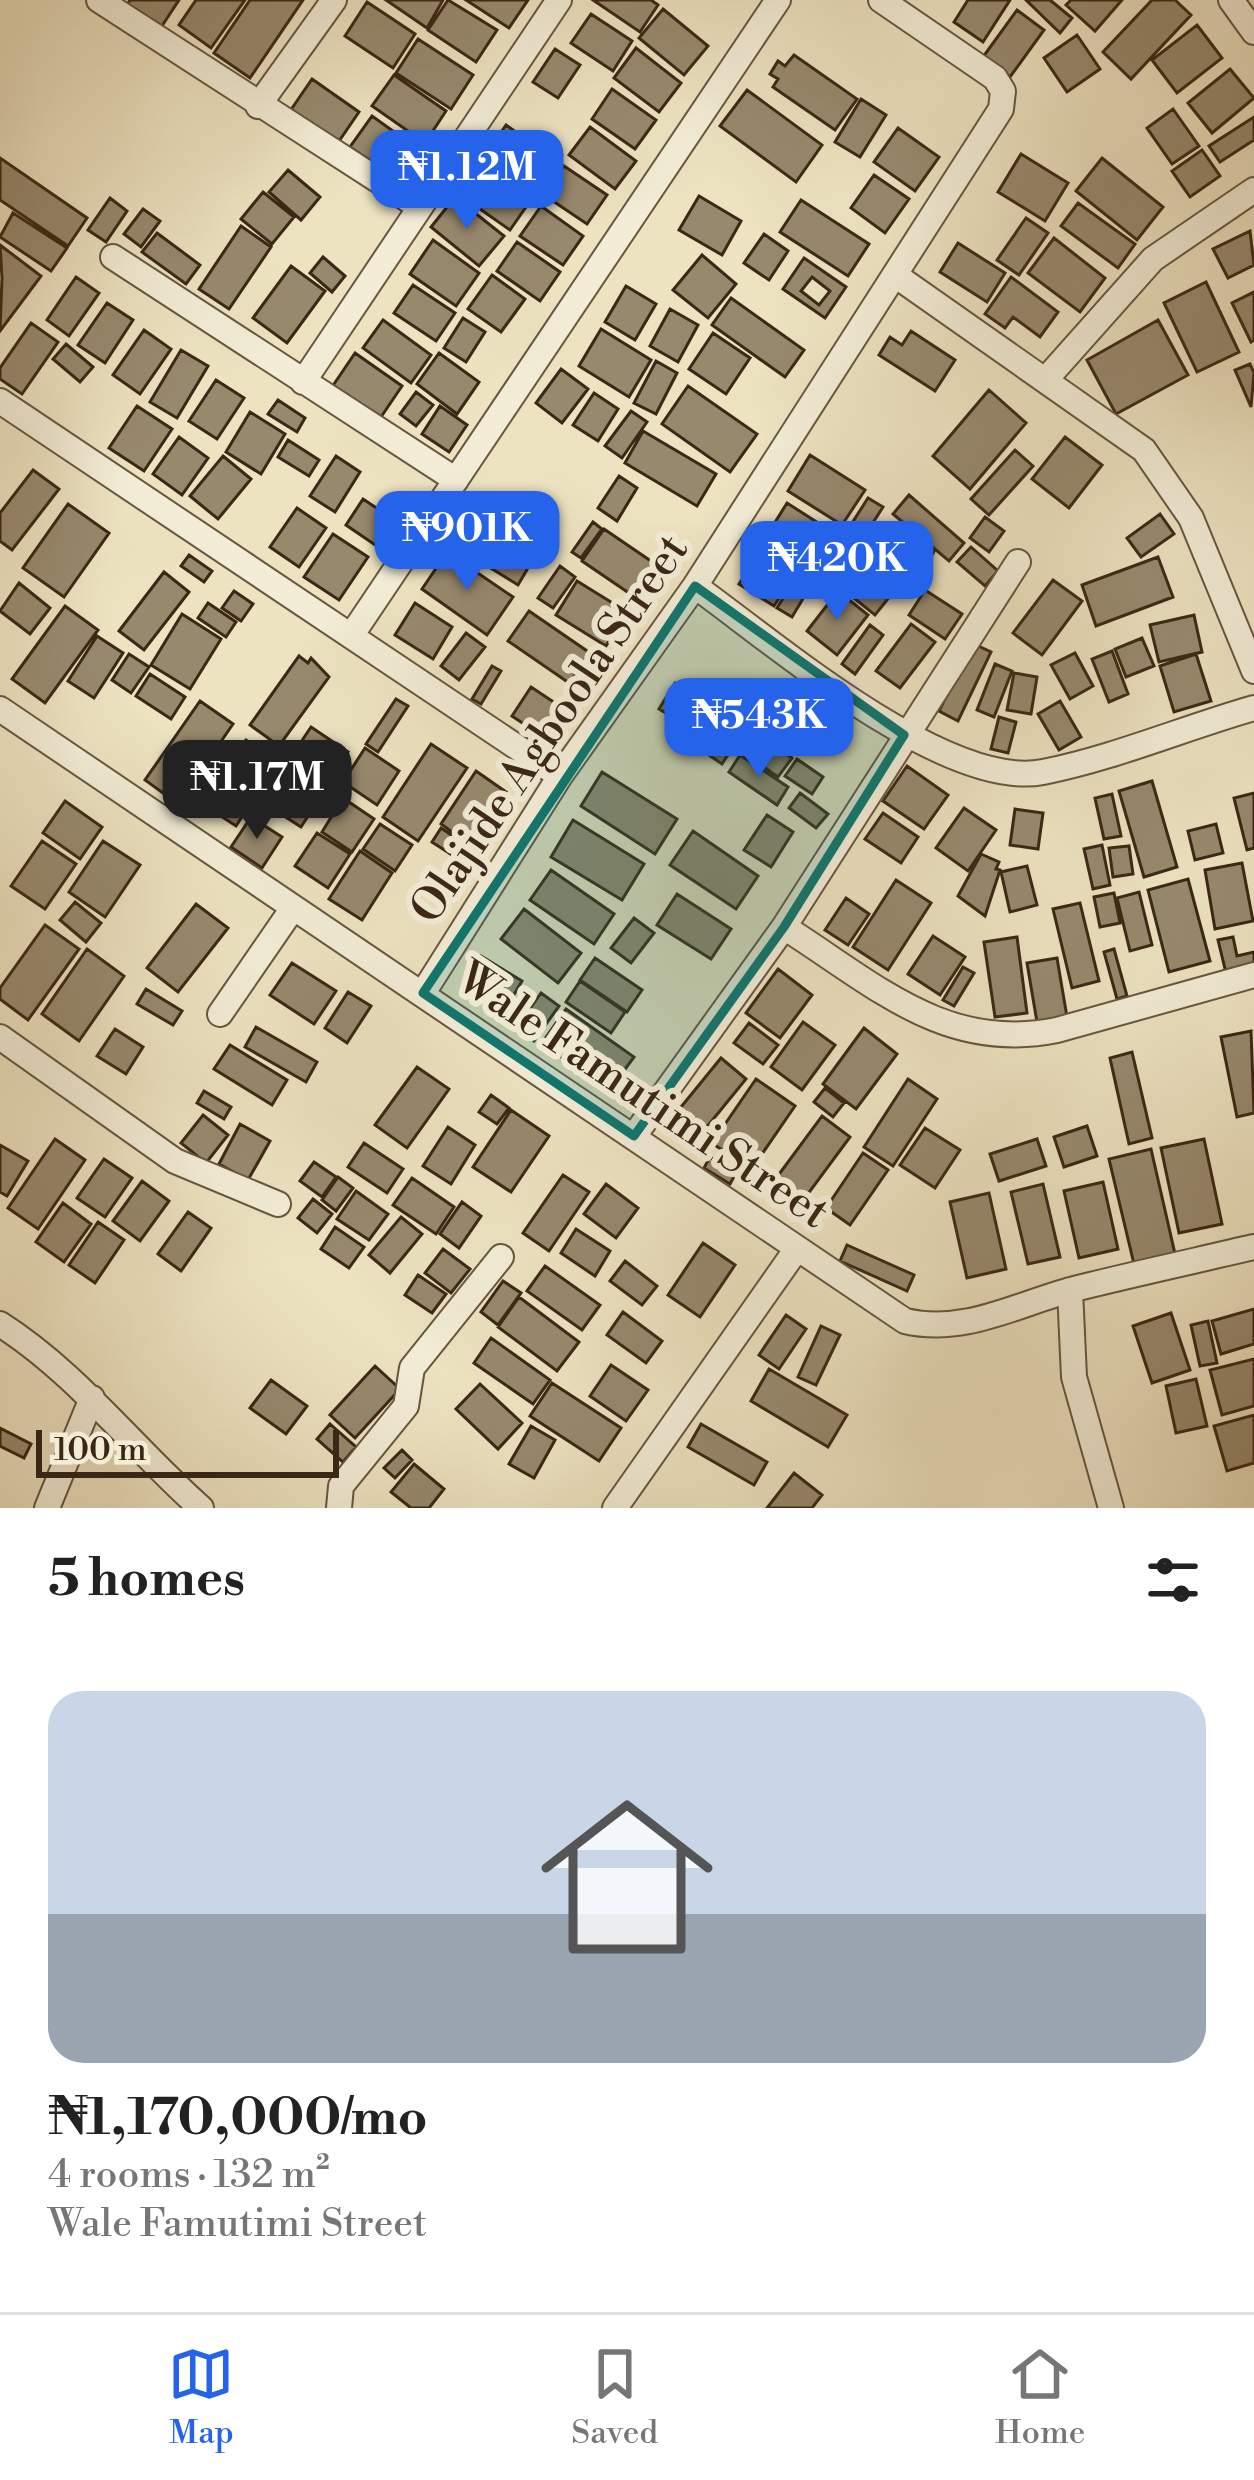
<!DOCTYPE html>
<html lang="en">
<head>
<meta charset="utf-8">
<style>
	body { margin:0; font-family:"Libre Bodoni",serif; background:#f2f2f2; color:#222; height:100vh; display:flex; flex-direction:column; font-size:45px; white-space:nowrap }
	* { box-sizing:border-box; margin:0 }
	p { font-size:39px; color:#767676 }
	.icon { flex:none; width:66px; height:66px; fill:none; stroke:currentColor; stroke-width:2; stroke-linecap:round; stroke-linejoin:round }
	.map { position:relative; height:1508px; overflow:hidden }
	.side { display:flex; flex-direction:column; background:#fff; flex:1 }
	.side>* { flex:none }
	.scale { position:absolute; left:36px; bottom:30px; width:303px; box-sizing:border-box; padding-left:12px; border:6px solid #3a2715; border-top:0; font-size:33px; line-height:42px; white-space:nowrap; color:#3a2715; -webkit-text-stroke:9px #f3edd7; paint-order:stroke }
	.price { position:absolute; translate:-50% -102px; padding:0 27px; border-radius:24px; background:#2563eb; color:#fff; font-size:39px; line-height:78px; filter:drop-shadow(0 3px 6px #0008) }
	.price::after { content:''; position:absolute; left:50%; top:72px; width:36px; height:27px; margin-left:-18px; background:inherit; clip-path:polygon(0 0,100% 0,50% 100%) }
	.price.active { background:#222; color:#fff }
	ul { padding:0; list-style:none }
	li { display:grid; align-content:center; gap:24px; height:636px; padding:0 48px }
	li+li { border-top:3px solid #e0e0e0 }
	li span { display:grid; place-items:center; height:372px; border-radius:36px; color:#555 }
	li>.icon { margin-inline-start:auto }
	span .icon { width:216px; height:216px; fill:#fffc; stroke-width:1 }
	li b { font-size:51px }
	h2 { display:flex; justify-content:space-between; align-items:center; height:144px; padding:0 48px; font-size:51px }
	.dock { display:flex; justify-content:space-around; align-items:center; height:168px; border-top:3px solid #e0e0e0; background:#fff; font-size:33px; color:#767676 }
	.dock a { display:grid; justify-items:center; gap:6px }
	.dock .active { color:#2563eb }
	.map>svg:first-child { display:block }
</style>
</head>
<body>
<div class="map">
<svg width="1254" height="1508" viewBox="0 0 1254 1508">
	<rect width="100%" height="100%" fill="#ede3c1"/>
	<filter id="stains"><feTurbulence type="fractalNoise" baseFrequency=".00167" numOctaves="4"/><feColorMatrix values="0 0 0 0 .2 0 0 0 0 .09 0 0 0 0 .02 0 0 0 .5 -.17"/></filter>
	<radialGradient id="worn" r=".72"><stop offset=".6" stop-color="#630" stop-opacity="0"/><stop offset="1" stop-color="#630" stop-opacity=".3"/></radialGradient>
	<path fill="#97896e" stroke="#3a2715" stroke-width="3" fill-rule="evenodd" d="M130 0H179L158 32 124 10Z
		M196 0H245L211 48 179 25Z
		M250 0H303L250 78 214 53Z
		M386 0H443L427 28Z
		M448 0 497 30 476 62 428 30Z
		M466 0H528L509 28Z
		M593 0H651L658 5 640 32Z
		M968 0H1010L983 42 954 22Z
		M1026 0H1050L1072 18 1060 33Z
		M1071 0H1122L1095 31 1066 5Z
		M1152 0H1175L1191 15 1131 79 1103 52Z
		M367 2 415 34 393 68 345 36Z
		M663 9 708 46 684 75 639 38Z
		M1017 10 1044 30 1010 77 983 57Z
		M591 14 632 41 613 71 571 43Z
		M1197 25 1222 58 1177 93 1152 60Z
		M1077 35 1100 69 1067 92 1044 58Z
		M418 39 473 75 451 109 396 73Z
		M636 48 681 83 659 112 614 78Z
		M555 49 580 65 558 98 533 82Z
		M794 55 857 99 835 130 773 87 778 79 770 74 778 61 785 66Z
		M1230 69 1254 98 1212 133 1188 103Z
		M394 75 446 111 425 143 372 106Z
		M312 79 359 112 335 147 288 114Z
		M612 89 656 120 635 149 592 119Z
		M747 90 822 145 796 182 720 126Z
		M861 99 886 115 860 157 835 142Z
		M1173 109 1199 146 1172 164 1147 128Z
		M372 116 418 149 396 179 350 147Z
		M1254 117V140L1220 162 1209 146Z
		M506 125 554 160 534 189 486 154Z
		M590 127 636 161 615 189 569 155Z
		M898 128 939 157 915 191 874 162Z
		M1202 150 1220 176 1190 197 1172 171Z
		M1021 154 1068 183 1045 221 998 192Z
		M0 158 87 218 68 246 0 200Z
		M1102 158 1163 207 1137 240 1076 191Z
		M482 162 533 197 510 230 460 195Z
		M564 166 607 195 587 224 544 195Z
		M288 170 320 197 301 220 269 192Z
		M874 175 909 199 885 233 851 208Z
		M263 192 294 217 272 244 241 219Z
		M699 196 741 221 722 255 679 230Z
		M455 197 504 236 479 266 431 227Z
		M110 198 127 211 106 242 88 230Z
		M801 200 869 244 848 276 780 232Z
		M1078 203 1135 244 1118 268 1061 226Z
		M541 206 583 236 563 265 520 236Z
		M143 209 160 221 141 247 124 234Z
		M13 213 67 248 51 271 0 237Z
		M1026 218 1048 233 1019 275 997 260Z
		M241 226 271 247 229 309 199 289Z
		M1250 231 1254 265 1228 278 1213 249Z
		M157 233 200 265 186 284 142 252Z
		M764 234 788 251 769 280 744 263Z
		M1054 238 1105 278 1080 312 1028 273Z
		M433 240 479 273 456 306 410 274Z
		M517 242 560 272 540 301 497 271Z
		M958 243 1005 273 987 302 940 272Z
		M0 245 41 276 0 331 2 278Z
		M702 255 736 284 708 318 673 290Z
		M323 257 345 276 332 292 310 273Z
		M804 258 846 287 825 318 783 289ZM812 277 830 291 819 305 801 291Z
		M291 266 325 291 287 343 253 318Z
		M492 275 525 299 501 332 468 309Z
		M76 277 99 293 69 336 47 320Z
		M1011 277 1058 312 1040 337 1013 317 1005 328 985 314Z
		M1206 282 1239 352 1197 372 1164 303Z
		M413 285 455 313 436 341 394 313Z
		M626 286 656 304 635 340 605 322Z
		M1254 292V340L1251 342 1232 303Z
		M731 298 804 350 785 377 712 325Z
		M107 303 133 320 105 363 78 345Z
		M670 309 698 325 678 362 650 346Z
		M463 318 485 332 466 362 444 348Z
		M383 320 431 355 411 383 363 348Z
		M1158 320 1188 375 1116 414 1087 360Z
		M31 323 58 342 22 394 0 379V368Z
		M601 329 651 360 629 397 579 366Z
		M144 330 171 349 140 394 113 375Z
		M911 331 955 360 935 391 879 355 890 337 902 345Z
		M713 333 750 358 726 394 689 369Z
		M66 344 93 367 80 382 53 359Z
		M181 350 208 366 177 418 150 402Z
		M355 353 402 386 379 420 332 387Z
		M439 353 479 382 457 414 417 384Z
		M656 361 677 373 656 414 634 403Z
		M1250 364 1254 373 1251 407 1235 370Z
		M561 369 588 389 562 423 536 403Z
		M216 380 244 398 217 439 189 421Z
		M688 386 757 434 730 472 662 424Z
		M989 390 1026 423 970 489 933 456Z
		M416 392 433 405 416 426 400 414Z
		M594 393 618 409 598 441 573 425Z
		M278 400 305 418 297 432 268 414Z
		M137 406 172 429 144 471 109 448Z
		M440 406 467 425 449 452 422 434Z
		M631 411 647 422 622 458 605 446Z
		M250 412 285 434 261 474 226 452Z
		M643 431 716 474 697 506 625 463Z
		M179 437 208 458 182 495 153 474Z
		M1065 437 1102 465 1069 508 1032 479Z
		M288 440 319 460 309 476 278 457Z
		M1015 450 1033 466 989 515 971 499Z
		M810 455 865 490 842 525 788 491Z
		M223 456 251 479 218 519 190 496Z
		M336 456 360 472 335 512 310 496Z
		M33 470 59 489 12 550 0 541V513Z
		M619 476 637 488 617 521 598 508Z
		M909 495 964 543 949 561 893 514Z
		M868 498 883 507 860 543 845 534Z
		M363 499 399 523 381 549 346 525Z
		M787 503 848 542 825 579 764 540Z
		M68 504 109 533 64 597 23 568Z
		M297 508 326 528 299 567 270 547Z
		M1160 514 1174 534 1141 557 1127 538Z
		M985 517 1004 531 989 552 970 538Z
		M593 522 602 529 581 558 572 552Z
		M887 524 934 551 923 574 874 551Z
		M604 529 664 570 642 602 582 561Z
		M333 534 368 557 339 600 304 577Z
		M506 538 535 556 518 585 489 567Z
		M971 547 998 571 985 586 957 562Z
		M447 552 513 597 487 635 422 589Z
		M759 553 794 575 774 606 739 584Z
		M189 555 212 571 204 582 181 566Z
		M864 557 899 585 875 615 840 587Z
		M1158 557 1173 597 1096 626 1082 585Z
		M560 566 575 577 553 608 538 598Z
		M164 572 189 592 144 650 119 631Z
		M796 578 810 587 792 617 777 608Z
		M1053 580 1082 601 1042 655 1013 633Z
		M577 581 627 612 606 646 556 615Z
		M19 583 50 608 30 634 0 611Z
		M925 590 962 614 945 639 909 615Z
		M234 591 253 604 241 621 222 608Z
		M838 591 868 615 837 655 807 631Z
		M208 603 236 622 226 637 198 618Z
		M415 603 452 627 433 659 395 635Z
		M65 606 98 630 45 703 12 679Z
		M529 611 590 653 569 683 508 641Z
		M182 614 221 639 190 689 151 665Z
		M1194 615 1202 652 1159 662 1150 625Z
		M911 624 935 642 900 688 876 671Z
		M870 625 883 635 855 674 842 664Z
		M466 633 485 647 459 680 441 666Z
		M97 636 123 653 94 698 68 681Z
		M1142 638 1154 666 1126 677 1115 649Z
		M972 643 991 652 958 721 939 711Z
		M1112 651 1128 694 1109 702 1092 659Z
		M1075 653 1093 686 1070 699 1051 665Z
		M129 654 149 667 131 693 112 680Z
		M1196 654 1211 701 1174 712 1160 666Z
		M299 656 308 663 311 658 329 677 279 746 250 725Z
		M995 664 1012 671 994 717 977 710Z
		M492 666 501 671 481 704 472 699Z
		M1014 673 1037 677 1031 714 1007 710Z
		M150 674 185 697 171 719 136 696Z
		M675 683 714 706 698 732 659 709Z
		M784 686 804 698 778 739 759 726Z
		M531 687 567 711 548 740 512 716Z
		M396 699 408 706 378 752 366 744Z
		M200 701 233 724 178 804 145 780Z
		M809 701 826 711 803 753 786 743Z
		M1060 701 1081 737 1059 750 1038 714Z
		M999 717 1016 722 1008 753 991 749Z
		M728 719 744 730 722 764 706 753Z
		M311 727 348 752 330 779 293 754Z
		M757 733 792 758 778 777 743 752Z
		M246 740 276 760 263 781 232 761Z
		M431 744 467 768 418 841 383 817Z
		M365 748 399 771 377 805 343 782Z
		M740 755 788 787 777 805 729 772Z
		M797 759 823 777 812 794 785 776Z
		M227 763 262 786 236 826 201 803Z
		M293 766 326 788 301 827 267 805Z
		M907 766 948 795 924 829 883 801Z
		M476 771 506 792 470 845 441 824Z
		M602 772 677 819 655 854 581 806Z
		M1152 781 1177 867 1144 877 1119 791Z
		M800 793 828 814 816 828 789 808Z
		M1254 793V848L1247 850 1234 798Z
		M1112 794 1121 836 1104 839 1095 798Z
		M343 798 374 819 352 852 322 832Z
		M65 801 102 827 80 859 43 833Z
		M964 808 996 830 968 871 936 848Z
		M1015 809 1043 813 1038 849 1010 845Z
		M883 813 918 837 901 863 865 839Z
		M767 815 793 832 771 867 744 850Z
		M251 817 282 837 262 868 231 847Z
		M573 820 644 864 622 900 551 857Z
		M380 824 412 845 395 871 363 849Z
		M1216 824 1223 853 1195 860 1188 831Z
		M441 828 478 853 469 866 432 842Z
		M693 831 758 876 736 909 670 865Z
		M317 833 350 854 328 888 295 866Z
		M42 841 76 864 45 909 11 886Z
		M103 841 140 865 105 917 69 892Z
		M1102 845 1110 885 1093 889 1084 849Z
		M1129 846 1133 874 1113 877 1109 848Z
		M360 851 392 873 362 920 329 899Z
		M981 854 999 862 996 869 1000 870 985 916 958 896Z
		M1242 863 1253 921 1215 929 1205 870Z
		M1027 866 1037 905 1010 912 1001 872Z
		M551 870 614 914 594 944 530 900Z
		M1188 879 1210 961 1169 972 1148 890Z
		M896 880 931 903 888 970 853 947Z
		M1139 892 1152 945 1130 951 1117 898Z
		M1114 893 1120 923 1100 927 1094 897Z
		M677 894 731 929 711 959 657 925Z
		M846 898 869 914 848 945 825 930Z
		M75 902 101 923 86 942 60 920Z
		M1080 903 1099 981 1072 988 1053 909Z
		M196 904 228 928 178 992 147 968Z
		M524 909 581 953 558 983 501 939Z
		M634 918 654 933 631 963 611 948Z
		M45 925 79 949 28 1020 0 999V988Z
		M933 936 965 957 940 995 908 974Z
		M1017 937 1027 1013 995 1017 984 942Z
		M1233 937 1237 956 1254 952V970L1227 977 1218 940Z
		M87 949 124 976 79 1041 42 1014Z
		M1114 949 1127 996 1117 999 1104 952Z
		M481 956 522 981 506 1008 465 983Z
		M595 958 642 990 627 1012 580 980Z
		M1057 958 1067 1017 1037 1022 1027 963Z
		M292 963 336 991 314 1024 270 995Z
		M963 967 974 973 954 1006 943 1000Z
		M778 969 812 995 780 1038 746 1013Z
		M580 981 625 1012 611 1033 566 1002Z
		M146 989 182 1011 173 1025 137 1004Z
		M348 992 371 1006 347 1043 325 1028Z
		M541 993 559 1006 534 1041 516 1028Z
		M566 1009 634 1057 609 1091 542 1043Z
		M803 1022 835 1045 802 1090 771 1067Z
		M749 1023 778 1045 763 1064 734 1043Z
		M256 1027 317 1062 306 1082 245 1047Z
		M864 1028 897 1054 856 1109 823 1084Z
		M115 1029 143 1047 126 1074 97 1056Z
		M1251 1031 1254 1113 1237 1117 1221 1037Z
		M230 1045 287 1080 272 1105 214 1069Z
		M1132 1052 1152 1138 1129 1144 1110 1058Z
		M721 1058 746 1079 697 1139 672 1118Z
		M417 1067 449 1089 407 1148 375 1125Z
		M756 1079 795 1106 751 1170 712 1143Z
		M908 1079 937 1099 893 1166 864 1147Z
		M825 1088 844 1103 833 1117 814 1102Z
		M204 1091 231 1107 224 1119 197 1103Z
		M491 1095 509 1108 497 1124 479 1112Z
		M511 1110 549 1136 511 1192 473 1167Z
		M203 1115 228 1135 206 1163 181 1143Z
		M822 1116 850 1137 802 1202 774 1181Z
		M240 1124 270 1141 248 1180 219 1164Z
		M1087 1126 1097 1156 1064 1167 1054 1137Z
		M448 1127 475 1145 451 1184 423 1166Z
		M925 1128 960 1150 935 1188 900 1165Z
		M55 1139 85 1160 38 1229 8 1208Z
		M1037 1139 1046 1166 999 1181 990 1154Z
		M1204 1139 1222 1224 1179 1233 1161 1148Z
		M364 1143 403 1169 387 1193 348 1167Z
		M0 1145 28 1161 7 1196 0 1192Z
		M1151 1149 1175 1254 1134 1264 1109 1159Z
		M863 1153 888 1170 850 1225 826 1208Z
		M710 1157 736 1173 730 1184 704 1168Z
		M104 1159 132 1178 105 1217 77 1198Z
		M314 1162 336 1177 322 1197 300 1181Z
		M563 1175 589 1192 549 1251 523 1233Z
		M338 1177 353 1188 336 1211 322 1200Z
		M412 1178 454 1207 436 1234 393 1205Z
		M142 1181 169 1201 140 1241 113 1221Z
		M1103 1182 1118 1249 1079 1258 1064 1191Z
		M606 1184 638 1208 616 1238 584 1214Z
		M1043 1184 1060 1257 1028 1264 1011 1192Z
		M356 1191 388 1214 369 1240 337 1219Z
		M989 1193 1006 1269 967 1278 950 1202Z
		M313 1199 332 1214 317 1233 298 1218Z
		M462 1202 481 1216 459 1248 440 1234Z
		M63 1203 91 1224 64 1262 36 1242Z
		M188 1212 211 1228 181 1271 158 1254Z
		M401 1217 422 1234 390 1273 369 1255Z
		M98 1222 124 1240 95 1283 69 1265Z
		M335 1227 364 1247 349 1268 321 1249Z
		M576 1229 610 1251 595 1276 561 1253Z
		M703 1243 735 1265 700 1317 668 1295Z
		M847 1245 914 1275 907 1291 840 1261Z
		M443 1249 470 1269 451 1293 425 1273Z
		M625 1261 657 1286 642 1305 610 1281Z
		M545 1266 600 1305 582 1330 527 1291Z
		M418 1275 446 1294 432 1313 405 1295Z
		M503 1281 521 1293 498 1325 481 1312Z
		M519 1297 579 1342 557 1371 498 1327Z
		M1254 1309V1344L1221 1354 1212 1321Z
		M623 1312 662 1341 646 1363 607 1335Z
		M1171 1313 1190 1370 1152 1383 1133 1326Z
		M786 1315 806 1329 779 1369 759 1355Z
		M1208 1321 1217 1363 1200 1366 1191 1325Z
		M821 1326 840 1335 816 1385 798 1377Z
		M491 1338 550 1380 533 1404 474 1363Z
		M1254 1359V1406L1222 1415 1210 1370Z
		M611 1365 648 1390 626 1421 590 1396Z
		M375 1366 400 1389 355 1438 330 1415Z
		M769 1369 847 1415 828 1447 751 1401Z
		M1196 1379 1207 1426 1176 1433 1166 1386Z
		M271 1380 307 1406 286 1434 250 1408Z
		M552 1383 621 1428 599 1461 530 1416Z
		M480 1384 522 1423 498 1449 456 1409Z
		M1254 1415V1463L1227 1471 1214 1426Z
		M330 1424 356 1447 343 1462 317 1439Z
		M701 1424 767 1462 754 1485 688 1447Z
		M531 1426 555 1440 534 1478 509 1464Z
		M0 1428 31 1444 24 1458 0 1446Z
		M402 1450 412 1460 395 1478 384 1468Z
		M414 1464 444 1489 429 1508H411L391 1492Z
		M794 1473 822 1495 812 1508H767Z"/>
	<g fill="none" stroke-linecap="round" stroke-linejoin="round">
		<defs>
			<path id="street" d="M99 0 418 206
				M1231 0 1254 32
				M258 106 334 0
				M113 257 456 480
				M895 275 1144 450 1191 518 1254 671
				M1047 378 1153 259 1254 190
				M303 382 559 0
				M0 401 560 776
				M695 586C773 642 946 791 1043 772 1114 758 1184 728 1254 708
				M351 636 778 0
				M0 709 905 1321C965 1335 1017 1304 1074 1289 1134 1274 1194 1261 1254 1247
				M784 927C874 984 945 1053 1057 1030L1254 975
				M423 993 560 776 695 586 1001 109 1003 91 995 78 881 0
				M220 1014 293 908
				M0 1037 175 1161 278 1204
				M634 1136 784 927 1018 562
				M1070 1290 1074 1377 1111 1508
				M0 1324C77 1373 133 1448 201 1508
				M47 1508 92 1398
				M339 1508 341 1486 406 1406 412 1368 501 1257
				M615 1508 796 1250"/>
		</defs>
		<use href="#street" stroke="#675640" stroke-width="28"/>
		<use href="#street" stroke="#f3edd7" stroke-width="24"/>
	</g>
	<path fill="#0f766e" fill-opacity="0.2" stroke="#0f766e" stroke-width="9" stroke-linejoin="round" d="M695 586 904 735 784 927 634 1136 423 993Z"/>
	<g text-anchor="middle" stroke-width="12" stroke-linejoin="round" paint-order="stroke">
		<g font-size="45" fill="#3a2715" stroke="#f3edd7">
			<text transform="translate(548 728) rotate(-56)" y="16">Olajide Agboola Street</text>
			<text transform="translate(644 1094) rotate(34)" y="16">Wale Famutimi Street</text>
		</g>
	</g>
	<rect width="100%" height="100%" filter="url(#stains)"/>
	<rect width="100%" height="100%" fill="url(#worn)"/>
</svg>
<div class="scale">100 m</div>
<b class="price" style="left:467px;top:232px">₦1.12M</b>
<b class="price" style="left:467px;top:593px">₦901K</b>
<b class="price" style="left:837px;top:623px">₦420K</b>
<b class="price" style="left:759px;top:780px">₦543K</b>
<b class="price active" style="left:257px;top:842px">₦1.17M</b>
</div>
<section class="side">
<h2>5 homes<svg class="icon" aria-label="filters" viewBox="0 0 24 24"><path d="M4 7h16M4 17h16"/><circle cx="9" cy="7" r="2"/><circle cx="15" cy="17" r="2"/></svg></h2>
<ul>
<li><span style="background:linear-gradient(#c9d6e8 60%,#9aa5b1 0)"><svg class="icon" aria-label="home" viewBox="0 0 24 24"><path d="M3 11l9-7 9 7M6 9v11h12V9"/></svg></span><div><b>₦1,170,000/mo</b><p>4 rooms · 132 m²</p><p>Wale Famutimi Street</p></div></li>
</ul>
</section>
<nav class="dock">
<a class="active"><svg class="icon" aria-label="map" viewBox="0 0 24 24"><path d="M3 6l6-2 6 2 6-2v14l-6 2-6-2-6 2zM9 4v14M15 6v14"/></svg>Map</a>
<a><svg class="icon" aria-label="saved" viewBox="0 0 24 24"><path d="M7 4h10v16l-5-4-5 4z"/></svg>Saved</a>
<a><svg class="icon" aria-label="home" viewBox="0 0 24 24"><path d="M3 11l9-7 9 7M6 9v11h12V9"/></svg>Home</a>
</nav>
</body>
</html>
